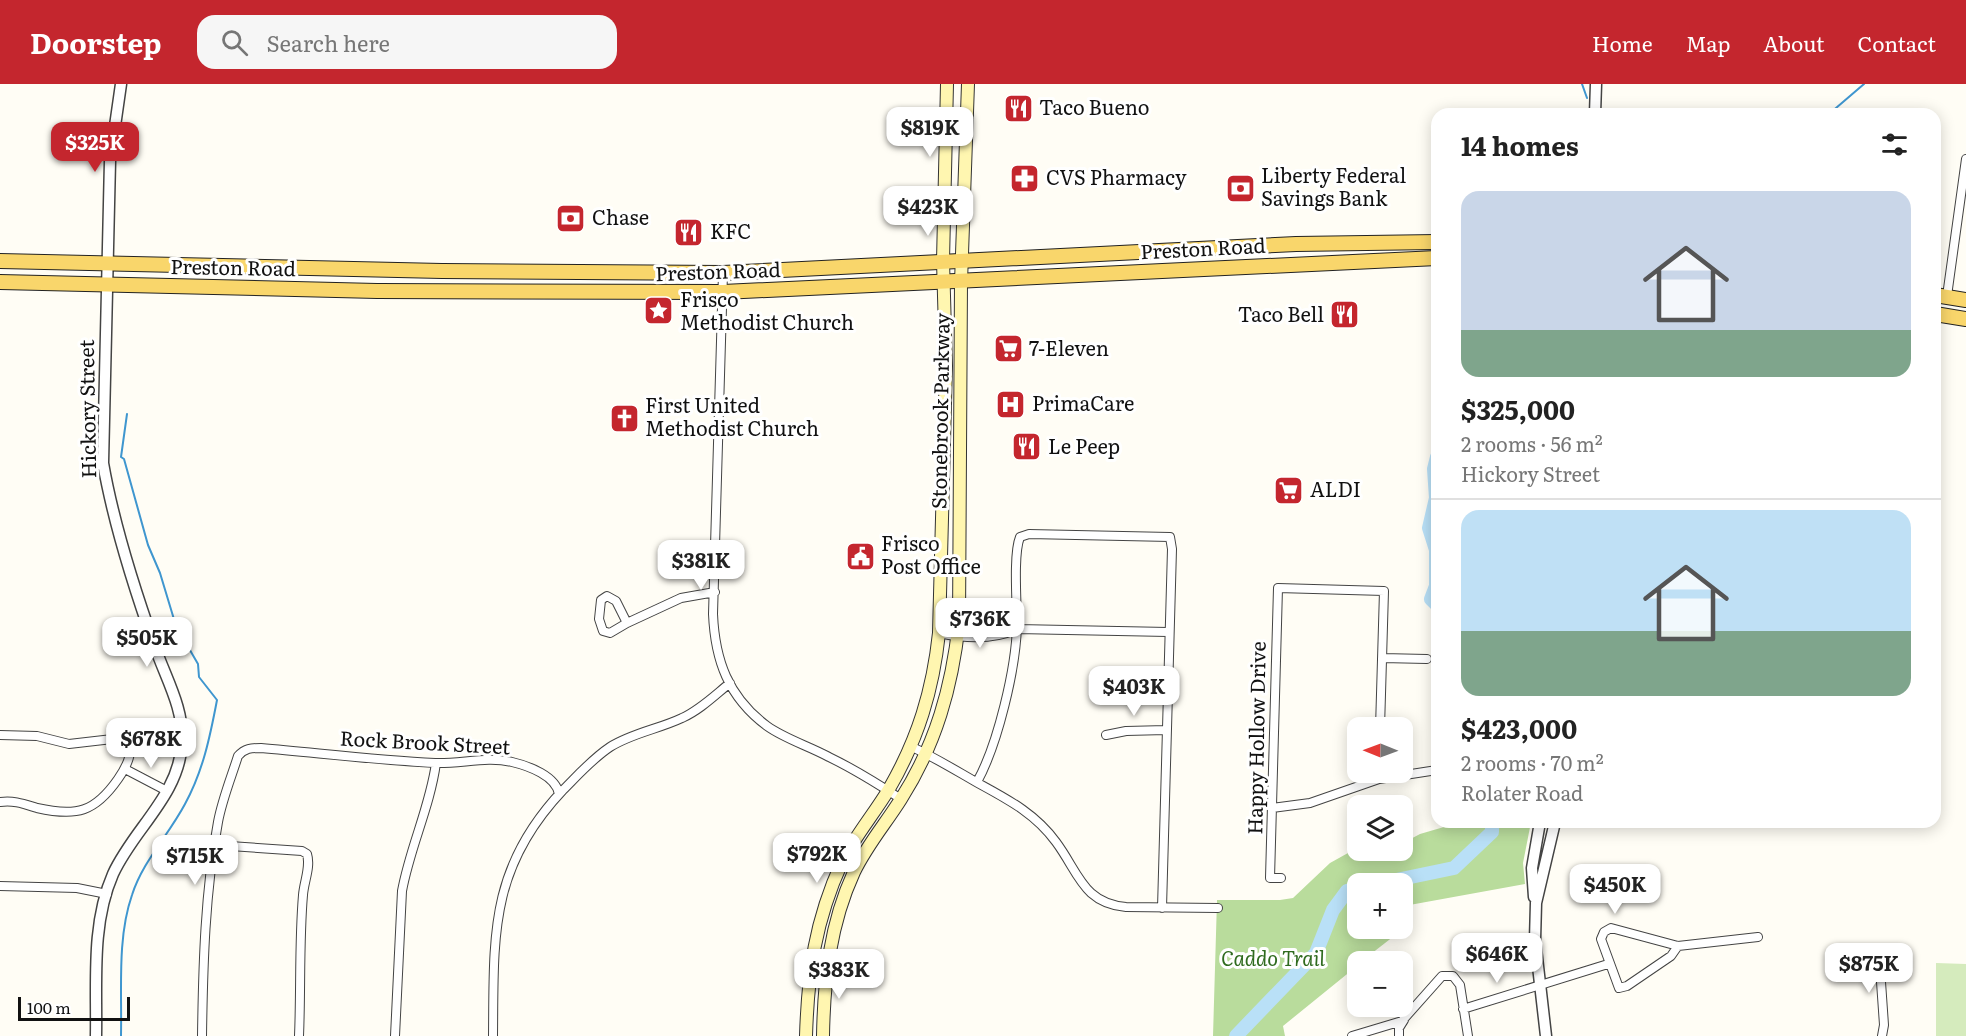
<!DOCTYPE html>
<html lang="en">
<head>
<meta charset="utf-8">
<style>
	body { margin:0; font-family:Literata,serif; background:#f6f6f6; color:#222; height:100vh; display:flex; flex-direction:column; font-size:22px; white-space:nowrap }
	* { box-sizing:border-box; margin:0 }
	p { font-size:20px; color:#767676 }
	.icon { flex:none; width:33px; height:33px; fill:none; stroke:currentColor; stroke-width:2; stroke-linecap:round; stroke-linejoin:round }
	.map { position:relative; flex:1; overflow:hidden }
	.side { position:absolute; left:1431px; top:24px; width:510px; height:720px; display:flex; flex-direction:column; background:#fff; border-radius:18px; box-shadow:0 3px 15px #0003 }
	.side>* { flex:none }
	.needle { width:39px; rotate:271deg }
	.buttons { position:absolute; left:1347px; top:633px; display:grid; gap:12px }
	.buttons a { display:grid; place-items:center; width:66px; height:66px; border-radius:12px; background:#fff; box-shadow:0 3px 15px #0003; font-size:30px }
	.scale { position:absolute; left:18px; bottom:15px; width:112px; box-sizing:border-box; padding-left:6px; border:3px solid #111; border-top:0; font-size:16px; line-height:21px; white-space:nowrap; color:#111; -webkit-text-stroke:4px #fff; paint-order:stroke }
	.price { position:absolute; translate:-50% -51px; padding:0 14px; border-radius:12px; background:#fff; color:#222; font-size:20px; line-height:39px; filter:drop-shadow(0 2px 3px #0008) }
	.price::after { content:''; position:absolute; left:50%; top:36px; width:18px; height:14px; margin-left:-9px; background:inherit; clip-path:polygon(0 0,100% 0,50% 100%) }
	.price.selected { background:#c4262e; color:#fff }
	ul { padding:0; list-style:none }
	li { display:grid; align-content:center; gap:12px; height:318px; padding:0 30px }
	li+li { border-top:2px solid #e0e0e0 }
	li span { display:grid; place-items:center; height:186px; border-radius:18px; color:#555 }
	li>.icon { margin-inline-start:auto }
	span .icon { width:108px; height:108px; fill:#fffc; stroke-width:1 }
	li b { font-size:26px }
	h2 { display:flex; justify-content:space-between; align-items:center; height:72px; padding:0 30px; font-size:26px }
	header { display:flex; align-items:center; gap:36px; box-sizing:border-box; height:84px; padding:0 30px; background:#c4262e; color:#fff }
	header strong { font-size:28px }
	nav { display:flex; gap:33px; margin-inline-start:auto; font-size:21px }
	.search { width:420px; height:54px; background:#f6f6f6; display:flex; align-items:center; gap:15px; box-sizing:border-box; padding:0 21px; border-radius:18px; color:#767676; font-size:22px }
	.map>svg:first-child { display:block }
</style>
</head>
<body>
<header>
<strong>Doorstep</strong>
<div class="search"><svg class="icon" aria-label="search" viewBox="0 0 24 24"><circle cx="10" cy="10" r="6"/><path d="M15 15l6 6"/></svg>Search here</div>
<nav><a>Home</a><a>Map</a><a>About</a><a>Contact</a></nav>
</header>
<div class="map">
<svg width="1966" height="952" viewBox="0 0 1966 952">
	<rect width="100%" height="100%" fill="#fffdf5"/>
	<path fill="#d5ebbd" d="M1936 879 1966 880V952H1936Z"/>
	<path fill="#b9dc9c" d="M1461 738H1531L1523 779 1525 800 1404 822 1403 834 1402 800H1358V844L1398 845 1394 852 1362 877 1358 878 1357 882 1283 942 1285 952H1213L1217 816H1280L1293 814 1330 779 1357 764 1358 766H1402L1403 759 1420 750Z"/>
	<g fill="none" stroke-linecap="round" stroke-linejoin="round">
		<path stroke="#3f96cf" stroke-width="2" d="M1582 0 1587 14
			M1602 25 1607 30
			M1829 30 1864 0
			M121 952C122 906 117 854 132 811 143 777 168 752 185 720 203 687 210 653 217 616L199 593 198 580 176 542 160 489 148 461 124 375 121 373 127 330"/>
		<path stroke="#b9e0f7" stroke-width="14" d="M1437 373 1434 385 1436 414 1429 444 1436 466V502L1431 515 1437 521
			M1377 800 1454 784 1492 748V738
			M1236 952 1316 869 1333 826 1347 807 1358 805"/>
		<defs>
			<path id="minor" d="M723 189 713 530C715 576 728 613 767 642 785 655 809 662 829 673 854 685 878 700 901 715
				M1947 212 1966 75
				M607 512 616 517 627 539 610 549 603 547 599 535 601 516Z
				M939 538 1006 541 1017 545 1168 548
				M627 539 681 514 715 508
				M939 549C963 554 994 556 1017 545
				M1382 574 1427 575
				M0 651 37 652 69 660 121 654 130 661C132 673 125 685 118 695 95 728 77 733 37 724 24 720 14 716 0 718
				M1106 651 1126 647 1166 646
				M912 663C934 673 955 686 976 698 1007 715 1035 729 1056 758 1079 789 1083 819 1126 823L1218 824
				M125 685 167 707
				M977 698C998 660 1016 584 1017 541 1017 520 1013 470 1020 453L1029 450 1170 453 1172 465 1162 824
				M1272 724 1310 719 1379 695 1437 686
				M215 761 302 767 307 770C311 783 304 797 303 811 299 858 301 905 299 952
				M1281 794H1270L1278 504 1384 507 1380 644
				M0 802 77 804 107 810
				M1678 862 1671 872 1627 902 1619 904 1601 855 1604 848 1611 844 1678 862 1758 853
				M1879 869 1884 941 1882 952
				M1463 925 1608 880
				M202 952C203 881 205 808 218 738 222 716 231 694 238 672 245 664 251 664 261 664 319 669 377 676 435 679 461 680 487 672 512 678 529 682 556 692 559 710
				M395 952 402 807C410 763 430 723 436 679
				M493 952C494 852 489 784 563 706 578 691 592 675 610 663 632 649 659 645 682 634 700 626 715 611 730 599
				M1352 952 1402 937 1442 892H1453L1460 901 1468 952
				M1399 952V944L1404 936"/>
			<path id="tertiary" d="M1595 30 1596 0
				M1534 813 1532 784 1540 738
				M96 952C97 899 91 840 113 790 134 744 179 712 182 659 184 624 166 595 155 563 134 504 114 442 103 379L110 77 121 0
				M1546 952 1535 856 1536 819 1555 738"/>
			<path id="secondary" d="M806 952C808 888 815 837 842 778 855 752 874 730 889 705 918 655 933 606 939 549L946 282 943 177 947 0
				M823 952C824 895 830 840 854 788 867 761 886 739 901 715 936 660 952 603 959 539L961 198 968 0"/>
			<path id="primary" d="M0 177 442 187 723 189 1296 160 1437 158
				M0 198 377 207 723 208 1437 174
				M1935 211 1966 216
				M1935 230 1966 235"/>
		</defs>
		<use href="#minor" stroke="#444" stroke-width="10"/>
		<use href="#tertiary" stroke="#444" stroke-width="13"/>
		<use href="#secondary" stroke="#333" stroke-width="14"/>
		<use href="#primary" stroke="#222" stroke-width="16"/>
		<use href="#minor" stroke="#fff" stroke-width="8"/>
		<use href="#tertiary" stroke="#fff" stroke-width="10"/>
		<use href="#secondary" stroke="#fff6b0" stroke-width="12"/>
		<use href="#primary" stroke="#f9d66b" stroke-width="14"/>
	</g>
	<defs>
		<symbol id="restaurant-square" viewBox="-11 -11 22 22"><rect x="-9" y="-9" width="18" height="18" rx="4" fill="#c4262e" stroke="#fff"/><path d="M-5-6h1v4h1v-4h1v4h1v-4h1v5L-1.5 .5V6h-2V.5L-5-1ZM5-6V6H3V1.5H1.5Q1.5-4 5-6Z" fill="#fff"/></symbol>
		<symbol id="pharmacy-square" viewBox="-11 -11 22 22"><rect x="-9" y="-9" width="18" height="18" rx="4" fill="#c4262e" stroke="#fff"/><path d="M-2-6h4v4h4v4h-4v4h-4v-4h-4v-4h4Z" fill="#fff"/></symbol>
		<symbol id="bank-square" viewBox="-11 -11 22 22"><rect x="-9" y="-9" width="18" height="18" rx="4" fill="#c4262e" stroke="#fff"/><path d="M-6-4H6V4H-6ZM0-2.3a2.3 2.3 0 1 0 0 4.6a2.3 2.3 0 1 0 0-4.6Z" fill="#fff"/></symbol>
		<symbol id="sight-square" viewBox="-11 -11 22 22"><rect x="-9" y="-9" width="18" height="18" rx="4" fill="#c4262e" stroke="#fff"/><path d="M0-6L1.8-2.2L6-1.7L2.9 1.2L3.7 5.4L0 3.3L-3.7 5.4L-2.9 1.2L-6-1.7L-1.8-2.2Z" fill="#fff"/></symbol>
		<symbol id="supermarket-square" viewBox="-11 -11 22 22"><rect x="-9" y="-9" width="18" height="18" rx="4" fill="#c4262e" stroke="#fff"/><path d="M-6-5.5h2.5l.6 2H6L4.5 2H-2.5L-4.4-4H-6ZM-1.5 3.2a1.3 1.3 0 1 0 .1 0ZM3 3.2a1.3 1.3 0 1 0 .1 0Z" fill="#fff"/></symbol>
		<symbol id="hospital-square" viewBox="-11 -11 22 22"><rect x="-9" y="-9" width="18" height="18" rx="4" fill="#c4262e" stroke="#fff"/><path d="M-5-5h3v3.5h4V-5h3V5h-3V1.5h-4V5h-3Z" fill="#fff"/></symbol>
		<symbol id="church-square" viewBox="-11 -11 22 22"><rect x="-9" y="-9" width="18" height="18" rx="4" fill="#c4262e" stroke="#fff"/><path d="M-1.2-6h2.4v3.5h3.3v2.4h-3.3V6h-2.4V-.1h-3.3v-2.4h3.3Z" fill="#fff"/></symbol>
		<symbol id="civic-square" viewBox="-11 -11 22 22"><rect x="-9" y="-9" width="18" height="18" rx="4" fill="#c4262e" stroke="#fff"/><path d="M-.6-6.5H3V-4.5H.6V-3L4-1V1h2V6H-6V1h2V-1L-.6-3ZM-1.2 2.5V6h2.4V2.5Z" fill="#fff"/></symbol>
	</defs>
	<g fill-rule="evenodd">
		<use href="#restaurant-square" x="1002" y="8" width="33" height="33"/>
		<use href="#pharmacy-square" x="1008" y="78" width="33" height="33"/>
		<use href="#bank-square" x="1224" y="88" width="33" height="33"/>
		<use href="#bank-square" x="554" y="118" width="33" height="33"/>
		<use href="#restaurant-square" x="672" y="132" width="33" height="33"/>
		<use href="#sight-square" x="642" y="210" width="33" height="33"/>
		<use href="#restaurant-square" x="1328" y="214" width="33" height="33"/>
		<use href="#supermarket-square" x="992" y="248" width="33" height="33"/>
		<use href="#hospital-square" x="994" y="304" width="33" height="33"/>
		<use href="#church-square" x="608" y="318" width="33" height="33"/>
		<use href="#restaurant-square" x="1010" y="346" width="33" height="33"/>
		<use href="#supermarket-square" x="1272" y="390" width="33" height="33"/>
		<use href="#civic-square" x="844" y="456" width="33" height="33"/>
	</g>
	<g text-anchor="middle" stroke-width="6" stroke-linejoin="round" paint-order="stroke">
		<g font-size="20" fill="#111" stroke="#fff" text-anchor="start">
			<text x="1039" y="31">Taco Bueno</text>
			<text x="1261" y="99">Liberty Federal<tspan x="1261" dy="23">Savings Bank</tspan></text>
			<text x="1046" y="101">CVS Pharmacy</text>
			<text x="592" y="141">Chase</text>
			<text x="710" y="155">KFC</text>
			<text x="680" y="223">Frisco<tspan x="680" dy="23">Methodist Church</tspan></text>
			<text x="1324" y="238" text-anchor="end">Taco Bell</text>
			<text x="1029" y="272">7-Eleven</text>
			<text x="1032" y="327">PrimaCare</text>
			<text x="645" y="329">First United<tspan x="645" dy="23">Methodist Church</tspan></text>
			<text x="1048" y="370">Le Peep</text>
			<text x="1310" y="413">ALDI</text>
			<text x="881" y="467">Frisco<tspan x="881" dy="23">Post Office</tspan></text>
		</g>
		<g font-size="20" fill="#111" stroke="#fff">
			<text transform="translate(1203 165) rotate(-3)" y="7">Preston Road</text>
			<text transform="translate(233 184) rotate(1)" y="7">Preston Road</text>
			<text transform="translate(718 188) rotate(-2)" y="7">Preston Road</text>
			<text transform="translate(88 325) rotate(-91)" y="7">Hickory Street</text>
			<text transform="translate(941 327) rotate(-89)" y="7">Stonebrook Parkway</text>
			<text transform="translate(1257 654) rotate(-89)" y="7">Happy Hollow Drive</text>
			<text transform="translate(425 659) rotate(3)" y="7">Rock Brook Street</text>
		</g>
		<g font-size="20" font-style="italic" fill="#2f6b1f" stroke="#fff">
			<text x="1273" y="882">Caddo Trail</text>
		</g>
	</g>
</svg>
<div class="buttons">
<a><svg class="needle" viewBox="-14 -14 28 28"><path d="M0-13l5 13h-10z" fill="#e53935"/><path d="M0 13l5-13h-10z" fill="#767676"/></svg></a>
<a><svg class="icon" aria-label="layers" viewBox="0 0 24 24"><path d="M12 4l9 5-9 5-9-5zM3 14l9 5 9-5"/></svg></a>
<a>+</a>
<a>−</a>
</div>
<div class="scale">100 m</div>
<b class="price" style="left:930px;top:74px">$819K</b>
<b class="price selected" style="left:95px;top:89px">$325K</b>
<b class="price" style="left:928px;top:153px">$423K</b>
<b class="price" style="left:701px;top:507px">$381K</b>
<b class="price" style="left:980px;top:565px">$736K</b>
<b class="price" style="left:147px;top:584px">$505K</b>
<b class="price" style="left:1134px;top:633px">$403K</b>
<b class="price" style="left:151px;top:685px">$678K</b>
<b class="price" style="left:817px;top:800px">$792K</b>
<b class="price" style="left:195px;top:802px">$715K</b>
<b class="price" style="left:1615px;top:831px">$450K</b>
<b class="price" style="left:1497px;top:900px">$646K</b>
<b class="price" style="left:1869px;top:910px">$875K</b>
<b class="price" style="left:839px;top:916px">$383K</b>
<section class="side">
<h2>14 homes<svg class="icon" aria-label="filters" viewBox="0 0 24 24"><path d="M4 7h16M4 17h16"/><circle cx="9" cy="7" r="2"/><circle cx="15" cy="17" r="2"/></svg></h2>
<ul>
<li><span style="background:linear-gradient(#c9d6e8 75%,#7fa58c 0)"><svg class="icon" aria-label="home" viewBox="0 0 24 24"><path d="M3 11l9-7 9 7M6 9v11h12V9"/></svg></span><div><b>$325,000</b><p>2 rooms · 56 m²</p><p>Hickory Street</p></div></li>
<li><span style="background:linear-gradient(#bfe0f5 65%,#7fa58c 0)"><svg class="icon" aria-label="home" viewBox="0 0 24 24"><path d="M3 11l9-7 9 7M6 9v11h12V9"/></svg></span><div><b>$423,000</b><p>2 rooms · 70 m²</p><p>Rolater Road</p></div></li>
</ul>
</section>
</div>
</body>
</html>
